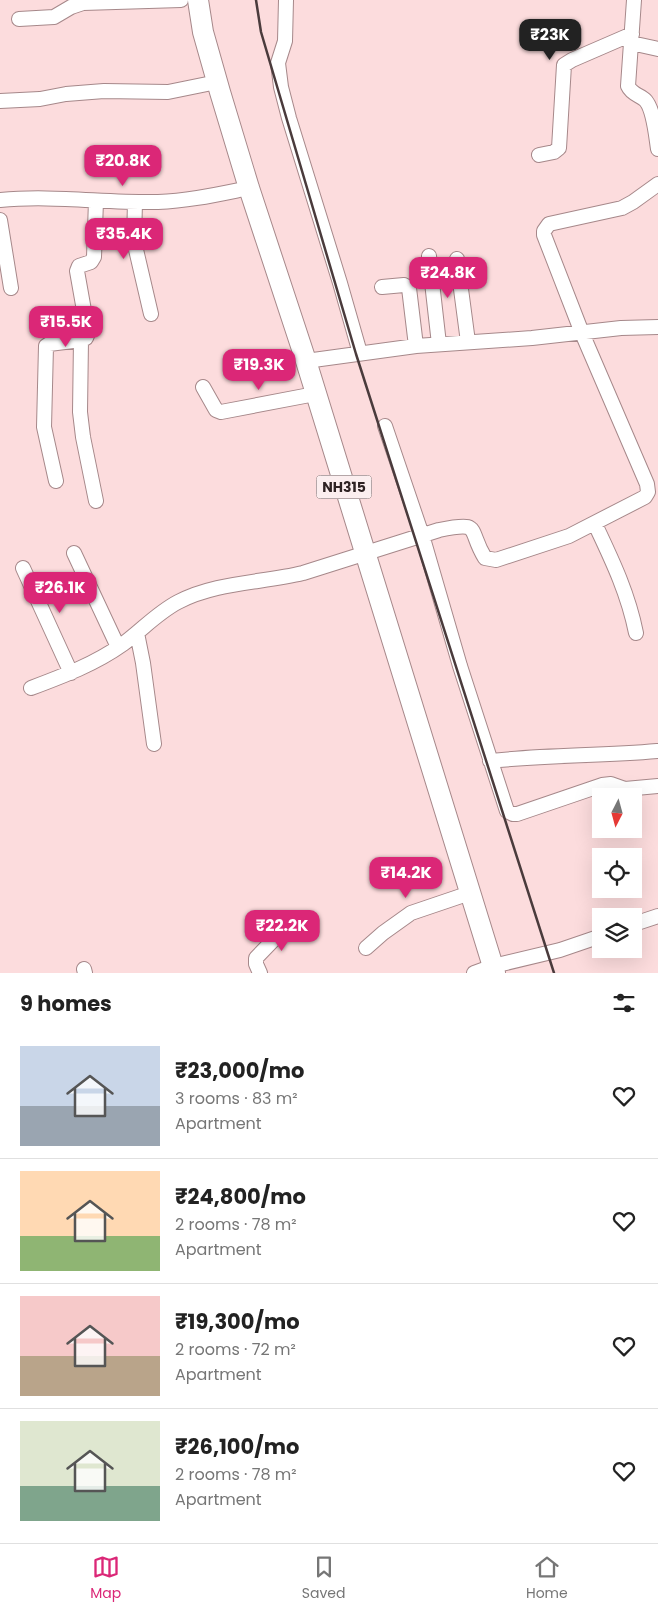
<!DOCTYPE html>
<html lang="en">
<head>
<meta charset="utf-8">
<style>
	body { margin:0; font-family:Poppins,sans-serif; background:#f6f6f6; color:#222; height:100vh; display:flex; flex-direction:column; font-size:19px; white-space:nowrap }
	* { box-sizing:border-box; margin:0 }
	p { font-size:16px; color:#767676 }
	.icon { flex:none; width:28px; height:28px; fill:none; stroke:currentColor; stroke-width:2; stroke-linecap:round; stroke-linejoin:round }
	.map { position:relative; height:973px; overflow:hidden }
	.panel { display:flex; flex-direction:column; background:#fff; flex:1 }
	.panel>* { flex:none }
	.needle { width:32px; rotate:186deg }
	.buttons { position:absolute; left:592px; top:788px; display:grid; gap:10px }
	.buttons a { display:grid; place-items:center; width:50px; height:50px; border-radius:0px; background:#fff; box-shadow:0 5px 20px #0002; font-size:25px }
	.price { position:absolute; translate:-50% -42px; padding:0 11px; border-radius:10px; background:#db2777; color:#fff; font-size:16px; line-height:32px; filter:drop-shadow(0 1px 2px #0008) }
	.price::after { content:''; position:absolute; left:50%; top:30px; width:15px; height:11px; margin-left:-8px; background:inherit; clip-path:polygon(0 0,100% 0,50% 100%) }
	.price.active { background:#222; color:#fff }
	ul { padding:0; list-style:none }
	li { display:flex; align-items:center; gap:15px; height:125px; padding:0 20px }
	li+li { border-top:1px solid #e0e0e0 }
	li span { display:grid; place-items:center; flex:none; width:140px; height:100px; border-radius:0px; color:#555 }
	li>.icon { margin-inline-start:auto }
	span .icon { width:60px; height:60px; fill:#fffc; stroke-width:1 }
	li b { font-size:21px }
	h2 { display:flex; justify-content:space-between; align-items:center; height:60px; padding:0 20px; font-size:21px }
	.tabs { display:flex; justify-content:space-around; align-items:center; height:70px; border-top:1px solid #e0e0e0; background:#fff; font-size:14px; color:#767676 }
	.tabs a { display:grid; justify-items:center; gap:2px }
	.tabs .active { color:#db2777 }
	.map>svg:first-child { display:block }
</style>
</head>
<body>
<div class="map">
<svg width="658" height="973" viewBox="0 0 658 973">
	<rect width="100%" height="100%" fill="#fcdcdd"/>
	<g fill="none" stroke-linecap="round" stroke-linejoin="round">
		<defs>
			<path id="minor" d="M286 0 285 41 278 63 281 87 289 118 340 283 360 353
				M634 0 628 86C632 95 641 95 646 101 654 111 656 136 658 149
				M19 19 54 17 71 7 83 3 181 0
				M631 43 658 49
				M0 101 40 99 66 94 104 91 168 92 217 82
				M539 155 554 152 559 148 564 65 572 60 632 34
				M0 200C52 195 105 203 158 202 189 201 219 194 249 188
				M96 201 94 257 91 262 79 266 77 271 88 333 86 338 81 340 80 412 83 437 96 501
				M135 202 134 241 151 314
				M0 220 11 288
				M429 256 439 344
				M457 259 468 342
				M382 287 404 285 409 288 416 346
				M306 361 416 346 532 338 621 328 658 327
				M203 387 216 410 221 412 315 394
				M385 426 422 535 460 666 507 811 513 814H517L602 785 611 784 625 789 658 786
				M56 481 44 427 46 346 49 344 81 340
				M595 524C612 560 628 593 636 633
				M74 553 118 647
				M23 568 71 673
				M137 633 143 663 154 744
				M31 688C63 676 95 664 123 644 142 630 157 613 178 602 216 582 262 583 303 573L439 530C483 521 467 529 485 558L496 560 569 536 645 497 648 492 647 484 582 333 544 235V231L549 224 622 208 633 202 658 184
				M490 761C545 755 601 756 657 751
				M634 924 658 916
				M366 948 383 933 411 913 470 893
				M84 969 85 973
				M260 973 256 964V958L284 929
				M474 973 493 966 560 950 601 936"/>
			<path id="highway" d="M198 0 203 32 220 92 249 188 306 361 495 973"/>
		</defs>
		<use href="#minor" stroke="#a6888a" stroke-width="16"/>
		<use href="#highway" stroke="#a6888a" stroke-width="22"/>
		<use href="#minor" stroke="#fff" stroke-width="14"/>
		<use href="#highway" stroke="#fff" stroke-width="20"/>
		<path stroke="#4a3b3c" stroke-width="2.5" d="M256 0 261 32 356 354 554 973"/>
	</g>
	<g text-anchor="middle" stroke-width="4" stroke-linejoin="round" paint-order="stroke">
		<rect fill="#fbeeef" stroke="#6c5f60" stroke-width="1" x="316.5" y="475.5" width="55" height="23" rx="4"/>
		<g font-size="14" font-weight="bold" fill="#2e2223">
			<text x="344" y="492">NH315</text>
		</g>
	</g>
</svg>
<div class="buttons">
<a><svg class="needle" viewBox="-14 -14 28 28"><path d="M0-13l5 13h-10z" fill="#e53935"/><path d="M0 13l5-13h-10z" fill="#767676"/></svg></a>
<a><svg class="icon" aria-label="locate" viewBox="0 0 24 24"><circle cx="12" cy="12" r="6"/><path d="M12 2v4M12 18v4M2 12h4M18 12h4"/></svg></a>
<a><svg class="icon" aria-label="layers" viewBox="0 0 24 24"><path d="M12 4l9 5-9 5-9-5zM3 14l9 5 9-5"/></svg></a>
</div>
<b class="price active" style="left:550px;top:61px">₹23K</b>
<b class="price" style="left:123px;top:187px">₹20.8K</b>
<b class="price" style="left:124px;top:260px">₹35.4K</b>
<b class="price" style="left:448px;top:299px">₹24.8K</b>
<b class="price" style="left:66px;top:348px">₹15.5K</b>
<b class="price" style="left:259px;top:391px">₹19.3K</b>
<b class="price" style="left:60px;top:614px">₹26.1K</b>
<b class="price" style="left:406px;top:899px">₹14.2K</b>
<b class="price" style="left:282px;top:952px">₹22.2K</b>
</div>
<section class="panel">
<h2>9 homes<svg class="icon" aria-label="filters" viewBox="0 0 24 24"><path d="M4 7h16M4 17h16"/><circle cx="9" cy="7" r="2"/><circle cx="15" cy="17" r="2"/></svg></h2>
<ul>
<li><span style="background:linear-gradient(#c9d6e8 60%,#9aa5b1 0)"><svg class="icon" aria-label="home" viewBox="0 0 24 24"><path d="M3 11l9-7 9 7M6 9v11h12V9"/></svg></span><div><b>₹23,000/mo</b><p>3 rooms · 83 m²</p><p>Apartment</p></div><svg class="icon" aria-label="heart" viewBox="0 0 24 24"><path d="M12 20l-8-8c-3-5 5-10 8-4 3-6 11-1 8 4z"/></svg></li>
<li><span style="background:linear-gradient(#ffd9b3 65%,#8fb573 0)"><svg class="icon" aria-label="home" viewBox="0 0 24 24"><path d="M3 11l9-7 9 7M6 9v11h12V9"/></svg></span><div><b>₹24,800/mo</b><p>2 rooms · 78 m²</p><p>Apartment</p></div><svg class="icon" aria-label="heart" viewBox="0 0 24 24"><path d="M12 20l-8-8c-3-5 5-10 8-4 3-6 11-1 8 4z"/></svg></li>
<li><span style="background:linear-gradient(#f6c9c9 60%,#b9a48a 0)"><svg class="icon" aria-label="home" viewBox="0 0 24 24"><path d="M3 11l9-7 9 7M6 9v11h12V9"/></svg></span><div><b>₹19,300/mo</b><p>2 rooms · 72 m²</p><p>Apartment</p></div><svg class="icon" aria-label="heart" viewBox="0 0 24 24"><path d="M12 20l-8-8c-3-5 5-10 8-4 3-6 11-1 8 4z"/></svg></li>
<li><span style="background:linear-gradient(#dfe7d0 65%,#7fa58c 0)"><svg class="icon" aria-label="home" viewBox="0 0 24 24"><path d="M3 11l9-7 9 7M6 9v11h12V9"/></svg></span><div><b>₹26,100/mo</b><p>2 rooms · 78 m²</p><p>Apartment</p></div><svg class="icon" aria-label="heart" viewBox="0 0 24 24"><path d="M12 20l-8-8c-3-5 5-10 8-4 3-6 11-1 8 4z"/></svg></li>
</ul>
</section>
<nav class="tabs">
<a class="active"><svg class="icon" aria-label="map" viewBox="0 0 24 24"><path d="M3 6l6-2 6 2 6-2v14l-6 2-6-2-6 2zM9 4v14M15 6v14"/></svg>Map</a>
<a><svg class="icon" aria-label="saved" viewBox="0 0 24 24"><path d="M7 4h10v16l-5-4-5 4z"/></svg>Saved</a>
<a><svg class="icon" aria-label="home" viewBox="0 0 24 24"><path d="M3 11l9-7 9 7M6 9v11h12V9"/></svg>Home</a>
</nav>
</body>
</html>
